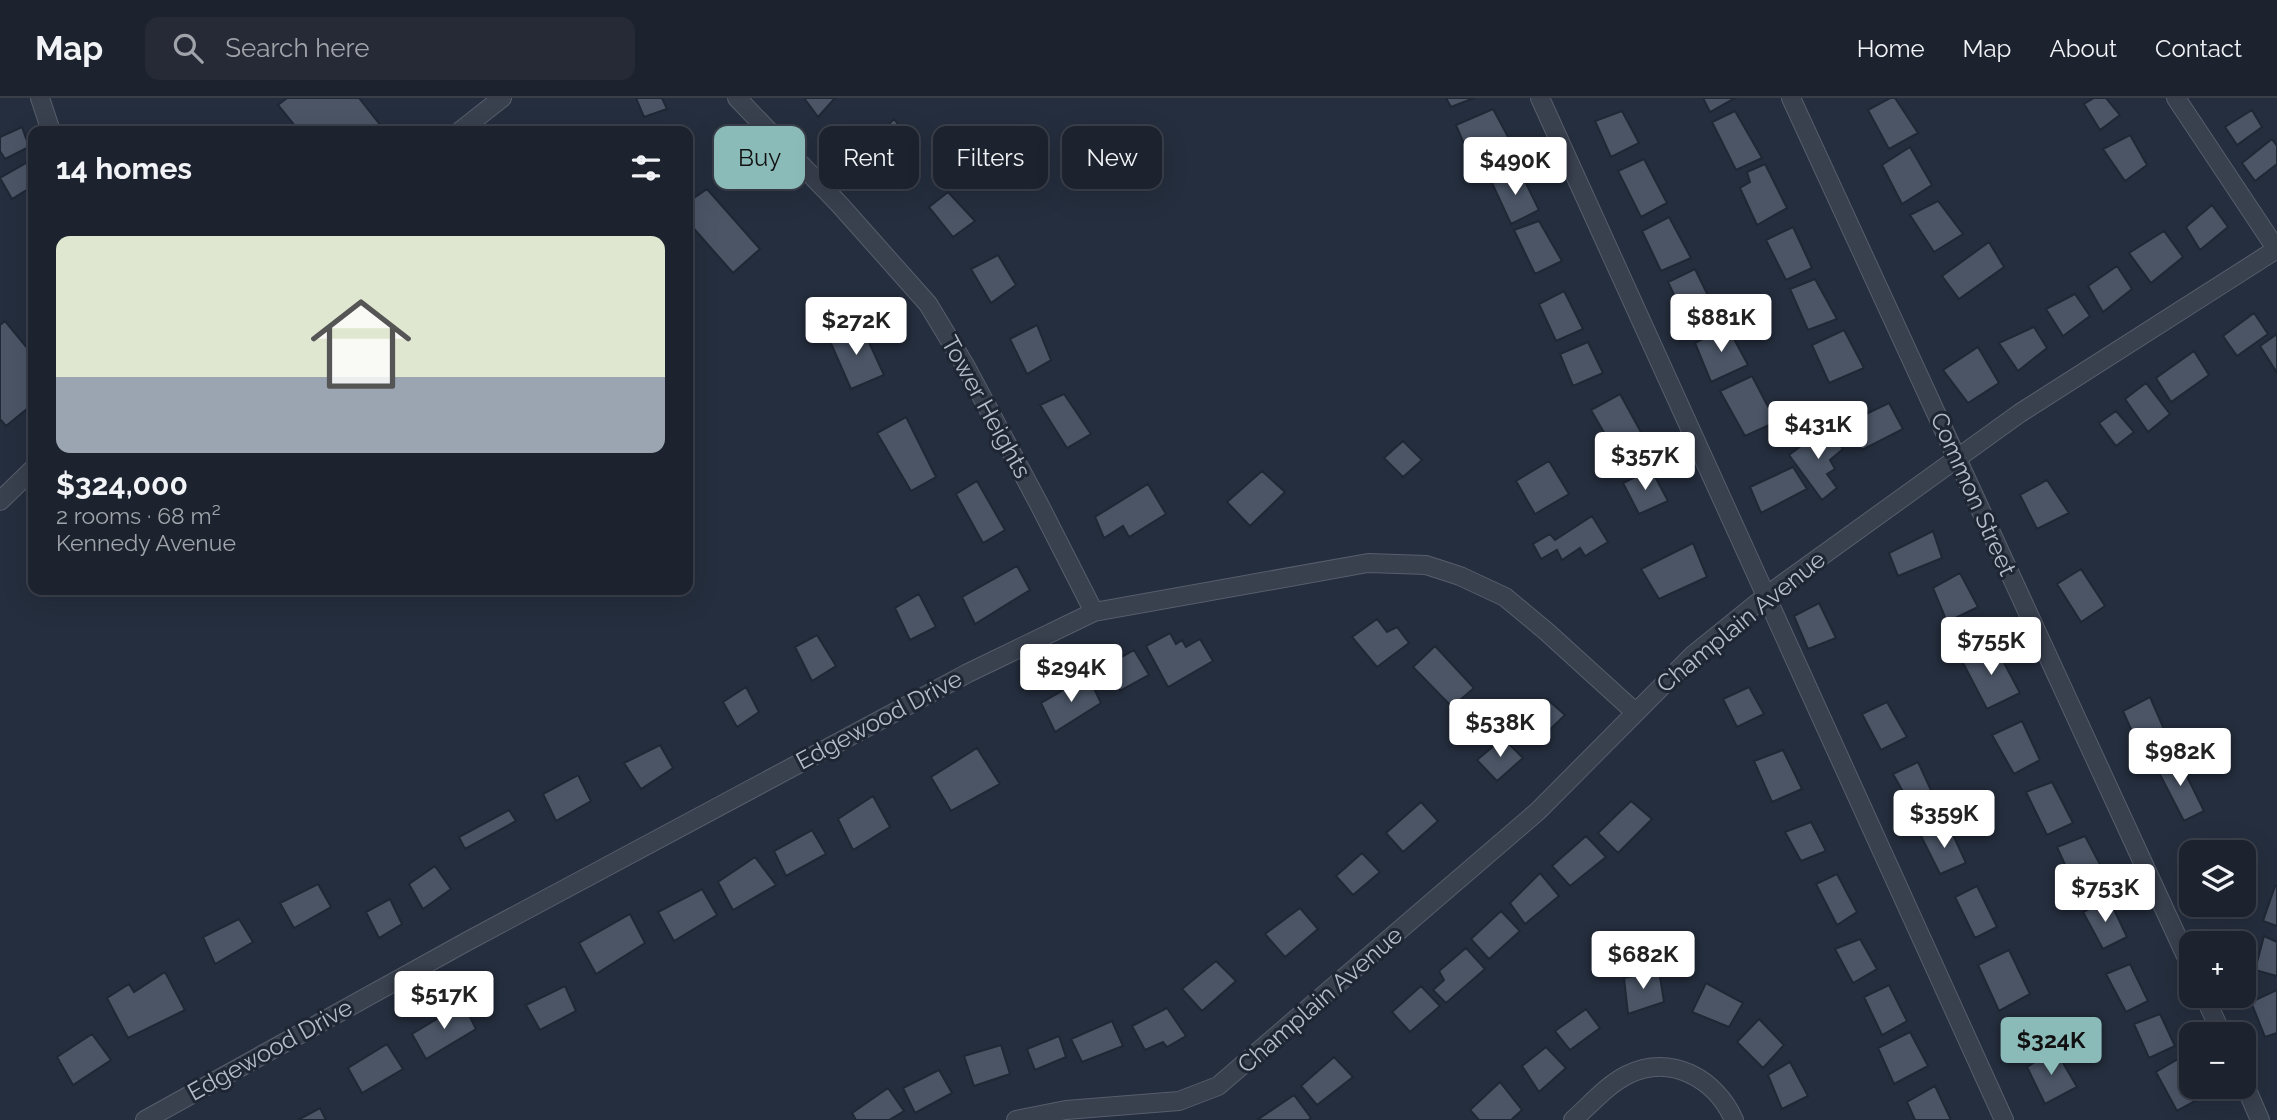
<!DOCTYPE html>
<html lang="en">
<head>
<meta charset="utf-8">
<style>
	body { margin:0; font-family:Raleway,sans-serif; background:#252a36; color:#f1f3f6; height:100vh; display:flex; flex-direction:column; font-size:26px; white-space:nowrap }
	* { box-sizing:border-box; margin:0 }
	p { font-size:23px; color:#a0a4aa }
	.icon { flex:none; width:38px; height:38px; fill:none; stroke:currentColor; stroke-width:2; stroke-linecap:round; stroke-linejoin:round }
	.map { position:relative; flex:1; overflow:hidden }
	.panel { position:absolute; left:28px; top:28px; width:665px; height:469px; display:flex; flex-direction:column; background:#1c222e; border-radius:14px; box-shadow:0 7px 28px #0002,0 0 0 2px #3a3f4a }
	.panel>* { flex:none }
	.banner { position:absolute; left:714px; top:28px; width:665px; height:63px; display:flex; gap:14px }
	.controls { position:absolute; left:2179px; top:742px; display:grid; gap:14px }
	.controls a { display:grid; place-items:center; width:77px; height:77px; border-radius:14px; background:#1c222e; box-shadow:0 7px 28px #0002,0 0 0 2px #3a3f4a; font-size:35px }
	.price { position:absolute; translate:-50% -60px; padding:0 16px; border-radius:7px; background:#fff; color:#222; font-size:23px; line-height:46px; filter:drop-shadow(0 2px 4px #0008) }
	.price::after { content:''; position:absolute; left:50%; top:42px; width:21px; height:16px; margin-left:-10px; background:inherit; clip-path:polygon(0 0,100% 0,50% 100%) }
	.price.on { background:#8bbbb9; color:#111 }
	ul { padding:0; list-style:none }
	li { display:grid; align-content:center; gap:14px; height:371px; padding:0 28px }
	li span { display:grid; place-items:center; height:217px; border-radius:14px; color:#555 }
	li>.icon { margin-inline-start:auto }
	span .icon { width:126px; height:126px; fill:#fffc; stroke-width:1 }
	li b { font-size:30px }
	h2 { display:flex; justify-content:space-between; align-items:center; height:84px; padding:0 28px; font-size:30px }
	.tag { padding:0 24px; border-radius:14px; background:#1c222e; box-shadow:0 7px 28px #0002,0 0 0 2px #3a3f4a; font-size:24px; line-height:63px }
	.tag.on { background:#8bbbb9; color:#111 }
	header { display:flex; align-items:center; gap:42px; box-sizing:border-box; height:98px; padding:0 35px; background:#1c222e; border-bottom:2px solid #3a3f4a }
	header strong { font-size:33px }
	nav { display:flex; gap:38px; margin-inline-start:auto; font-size:24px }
	.search { width:490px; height:63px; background:#252a36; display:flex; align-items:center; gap:18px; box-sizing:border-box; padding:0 24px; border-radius:14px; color:#a0a4aa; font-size:26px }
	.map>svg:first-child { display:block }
</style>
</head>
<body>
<header>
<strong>Map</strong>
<div class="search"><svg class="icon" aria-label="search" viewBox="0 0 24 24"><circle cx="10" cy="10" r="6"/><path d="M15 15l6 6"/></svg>Search here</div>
<nav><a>Home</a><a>Map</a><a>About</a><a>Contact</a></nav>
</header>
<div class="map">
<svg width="2277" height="1022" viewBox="0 0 2277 1022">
	<rect width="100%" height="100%" fill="#252e3e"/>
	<path fill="#4b5566" stroke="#202735" stroke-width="2" d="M287 0H359L381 28 374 33H299L278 7Z
		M636 0H662L667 11 644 19Z
		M804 0H835L818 19Z
		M1446 0H1474L1451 9Z
		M1703 0H1735L1710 14Z
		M1890 0H1895L1918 35 1889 51 1868 12Z
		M2094 0H2106L2120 17 2100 32 2084 6Z
		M1493 11 1513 48 1473 67 1456 27Z
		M2252 12 2262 29 2237 47 2225 29Z
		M1622 13 1639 45 1611 59 1595 23Z
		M1735 13 1762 60 1736 72 1712 24Z
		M894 21 919 55 901 71 876 39Z
		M22 29 29 49 5 61 0 53V39Z
		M2130 37 2147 67 2125 83 2103 51Z
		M2272 41 2277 48V66L2255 83 2242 65Z
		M1910 49 1932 87 1902 106 1882 67Z
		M33 61V88L12 101 0 80Z
		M1644 61 1667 105 1641 119 1618 73Z
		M1765 66 1787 110 1757 127 1740 90 1750 84 1747 74Z
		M1520 73 1539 112 1511 126 1492 85Z
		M707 91 760 151 733 175 688 124V104Z
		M948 94 975 123 953 139 929 109Z
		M1938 103 1963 136 1934 154 1910 117Z
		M2212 107 2228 129 2200 152 2186 129Z
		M1669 119 1691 160 1661 173 1642 133Z
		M1539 123 1562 163 1535 176 1514 132Z
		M1793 129 1812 170 1786 182 1766 142Z
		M2164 133 2183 159 2151 185 2129 155Z
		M1989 144 2004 169 1959 201 1942 178Z
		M998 157 1016 187 991 205 971 171Z
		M2117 168 2132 191 2103 214 2088 188Z
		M1695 171 1716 214 1688 226 1668 184Z
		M1815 181 1837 221 1808 232 1790 191Z
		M1564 193 1583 231 1556 243 1539 206Z
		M2075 196 2090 218 2063 238 2046 211Z
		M2254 215 2268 236 2237 258 2223 238Z
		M5 223 33 257V306L6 328 0 321V227Z
		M861 227 884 277 851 291 829 241Z
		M1037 227 1051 262 1027 276 1010 241Z
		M1727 228 1748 267 1711 284 1695 245Z
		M2034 229 2047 250 2018 273 1999 245Z
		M1844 232 1864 270 1829 285 1812 247Z
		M2277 236V275L2260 248Z
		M1588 244 1603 275 1573 288 1560 256Z
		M1978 249 1999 285 1968 305 1943 272Z
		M2194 253 2209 277 2171 304 2156 280Z
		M1752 278 1776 324 1745 338 1720 293Z
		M2146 285 2170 316 2148 334 2125 301Z
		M1064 296 1091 336 1067 350 1040 307Z
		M1620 296 1642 336 1613 350 1591 312Z
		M1889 305 1903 331 1862 352 1847 325Z
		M2116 313 2134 334 2116 348 2099 325Z
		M906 319 936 379 911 393 877 335Z
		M1826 329 1843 351 1830 362 1835 371 1827 376 1837 390 1822 402 1789 357Z
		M1403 343 1422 362 1403 379 1384 360Z
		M1549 363 1569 396 1535 416 1516 383Z
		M1793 369 1807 391 1761 415 1750 389Z
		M1651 371 1668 403 1639 416 1623 385Z
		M1262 373 1285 394 1250 428 1227 404Z
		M2047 382 2069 415 2037 431 2020 397Z
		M977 383 1005 432 983 445 956 396Z
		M1148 386 1166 416 1129 439 1123 428 1104 440 1095 419Z
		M1592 418 1608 444 1585 458 1580 450 1562 462 1557 452 1541 461 1533 446 1550 436 1555 442Z
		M1933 433 1942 460 1898 478 1889 455Z
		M1693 445 1707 479 1659 501 1641 471Z
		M1017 468 1030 492 975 526 962 499Z
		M2081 471 2105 508 2081 524 2057 486Z
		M1960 475 1978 509 1947 524 1933 490Z
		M919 496 936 529 910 542 895 510Z
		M1819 505 1836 540 1808 551 1794 518Z
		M1377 521 1387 534 1397 529 1409 545 1377 569 1352 539Z
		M1170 535 1176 546 1182 542 1186 549 1200 541 1213 563 1168 589 1146 548Z
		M817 537 836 568 812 583 795 549Z
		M1994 546 2020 595 1987 611 1962 563Z
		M1435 548 1474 590 1452 609 1413 569Z
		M1134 552 1149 577 1120 593 1106 568Z
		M1088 578 1101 605 1055 634 1041 605Z
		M746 589 759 614 737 629 723 604Z
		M1749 589 1764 616 1737 629 1723 601Z
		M2150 599 2167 638 2140 652 2123 613Z
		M1547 601 1565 617 1536 645 1521 623Z
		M1887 604 1907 639 1881 652 1862 616Z
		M2022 623 2040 662 2014 676 1992 637Z
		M1503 640 1523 660 1497 683 1477 662Z
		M660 647 673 670 641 691 624 665Z
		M977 650 1000 686 951 713 931 679Z
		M1783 652 1802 691 1772 704 1754 663Z
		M2177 658 2204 713 2184 723 2155 667Z
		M1918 664 1936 703 1915 715 1893 676Z
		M578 677 591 703 556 723 543 696Z
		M2052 684 2073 725 2047 737 2026 694Z
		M873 698 890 729 853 752 838 721Z
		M1631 703 1652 721 1618 755 1598 735Z
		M1421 704 1438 723 1403 754 1386 735Z
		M509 712 516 723 465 751 459 739Z
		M1811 724 1826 753 1801 763 1785 734Z
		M1949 728 1966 765 1940 776 1921 738Z
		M812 732 826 756 786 778 774 753Z
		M1586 738 1606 759 1570 788 1552 768Z
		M2085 738 2105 776 2076 791 2057 749Z
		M1362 755 1380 774 1353 797 1336 778Z
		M755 759 776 787 733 812 718 784Z
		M435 768 451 791 423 811 409 786Z
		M1540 775 1559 798 1525 826 1510 805Z
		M1837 776 1857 814 1837 827 1816 786Z
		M318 786 331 809 294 830 280 805Z
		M1977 788 1997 829 1975 840 1955 799Z
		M2275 788H2277V828L2263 823Z
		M702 791 717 817 674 843 658 814Z
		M390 801 402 826 379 840 366 814Z
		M2109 801 2127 839 2103 851 2083 814Z
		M1300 810 1318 831 1285 859 1265 836Z
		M1501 813 1520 833 1489 861 1471 841Z
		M630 816 645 845 596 876 579 845Z
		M239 821 253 844 215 866 203 839Z
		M2264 838 2277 844V878L2255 872Z
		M1860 841 1877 871 1853 885 1835 851Z
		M1466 850 1485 871 1446 905 1433 892 1444 882 1439 873Z
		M2009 852 2030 896 1999 913 1978 867Z
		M1216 863 1236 883 1202 913 1182 891Z
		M2130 866 2148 903 2126 914 2106 876Z
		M1659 872 1664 904 1628 916 1624 880Z
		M165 874 185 912 128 940 107 900 129 886 134 894Z
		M1706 885 1743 905 1729 929 1692 914Z
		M1889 887 1907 923 1882 937 1864 899Z
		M565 888 576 913 540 932 526 907Z
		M1421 888 1440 908 1410 934 1392 914Z
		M2277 892V935L2265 939 2251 904Z
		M463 905 476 931 426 961 412 936Z
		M1167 910 1186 938 1167 949 1163 944 1145 952 1132 928Z
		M1586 911 1600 930 1570 952 1555 933Z
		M2160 916 2175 948 2149 960 2134 926Z
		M1759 921 1784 947 1763 970 1737 944Z
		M1112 923 1123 948 1082 964 1071 941Z
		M1910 934 1928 968 1894 986 1878 950Z
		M92 936 111 962 73 987 57 959Z
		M1059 938 1066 959 1035 972 1027 951Z
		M387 946 403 971 362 995 348 970Z
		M1001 947 1010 976 974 988 964 958Z
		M1546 949 1566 970 1539 994 1522 968Z
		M2055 951 2077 989 2045 1006 2027 969Z
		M1334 959 1353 979 1317 1007 1301 988Z
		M2178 961 2197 1002 2177 1013 2156 974Z
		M1790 964 1808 998 1782 1011 1768 977Z
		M939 972 952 995 915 1015 903 990Z
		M1500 984 1522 1012 1511 1022H1479L1470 1012Z
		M1935 988 1951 1022H1915L1907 1004Z
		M888 990 904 1013 889 1022H856L852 1015Z
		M1294 997 1311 1020 1308 1022H1257Z
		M320 1010 326 1022H298Z"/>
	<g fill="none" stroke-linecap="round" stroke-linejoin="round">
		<defs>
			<path id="minor" d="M40 0 51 33
				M737 0 840 107 928 206 966 269 1040 408 1094 514
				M1540 0 2004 1022
				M1791 0 2191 869
				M2176 0 2277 152
				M460 33 502 0
				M0 403 33 371
				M2204 898 2222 936
				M2244 985 2260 1022
				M145 1022 466 844 968 575 1094 514 1368 465 1426 467 1460 478 1505 499 1547 534 1635 614
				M1016 1022 1066 1012 1179 1003 1218 988 1538 713 1693 557 1766 498 2020 315 2277 151
				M1573 1022C1590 1007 1607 987 1627 977 1671 955 1716 981 1734 1022"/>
		</defs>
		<use href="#minor" stroke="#575e6c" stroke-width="20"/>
		<use href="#minor" stroke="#39404e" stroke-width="18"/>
	</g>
	<g text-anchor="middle" stroke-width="6" stroke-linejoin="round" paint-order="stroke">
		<g font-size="24" fill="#b5bcc9" stroke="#1e2533">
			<text transform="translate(986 309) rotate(61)" y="8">Tower Heights</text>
			<text transform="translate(1973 396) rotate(66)" y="8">Common Street</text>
			<text transform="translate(1741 524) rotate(-39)" y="8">Champlain Avenue</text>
			<text transform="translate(879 622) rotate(-28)" y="8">Edgewood Drive</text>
			<text transform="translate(1320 902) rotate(-41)" y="8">Champlain Avenue</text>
			<text transform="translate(270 952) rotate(-29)" y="8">Edgewood Drive</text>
		</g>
	</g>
</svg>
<div class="controls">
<a><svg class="icon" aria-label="layers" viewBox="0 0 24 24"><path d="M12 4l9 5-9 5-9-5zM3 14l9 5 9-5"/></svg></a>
<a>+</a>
<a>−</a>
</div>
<b class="price" style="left:1515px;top:99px">$490K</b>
<b class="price" style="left:1721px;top:256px">$881K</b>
<b class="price" style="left:856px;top:259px">$272K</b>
<b class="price" style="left:1818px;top:363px">$431K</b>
<b class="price" style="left:1645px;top:394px">$357K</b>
<b class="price" style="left:1991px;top:579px">$755K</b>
<b class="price" style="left:1071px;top:606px">$294K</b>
<b class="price" style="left:1500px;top:661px">$538K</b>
<b class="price" style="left:2180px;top:690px">$982K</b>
<b class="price" style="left:1944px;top:752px">$359K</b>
<b class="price" style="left:2105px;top:826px">$753K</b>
<b class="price" style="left:1643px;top:893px">$682K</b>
<b class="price" style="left:444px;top:933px">$517K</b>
<b class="price on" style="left:2051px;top:979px">$324K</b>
<div class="banner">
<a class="tag on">Buy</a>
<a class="tag">Rent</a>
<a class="tag">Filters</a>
<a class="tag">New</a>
</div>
<section class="panel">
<h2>14 homes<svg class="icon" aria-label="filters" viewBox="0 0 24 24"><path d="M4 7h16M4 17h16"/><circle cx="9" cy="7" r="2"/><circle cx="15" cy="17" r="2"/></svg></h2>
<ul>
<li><span style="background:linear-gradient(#dfe7d0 65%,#9aa5b1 0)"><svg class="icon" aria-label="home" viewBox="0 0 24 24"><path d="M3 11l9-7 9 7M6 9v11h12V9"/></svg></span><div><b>$324,000</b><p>2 rooms · 68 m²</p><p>Kennedy Avenue</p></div></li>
</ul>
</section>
</div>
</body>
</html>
